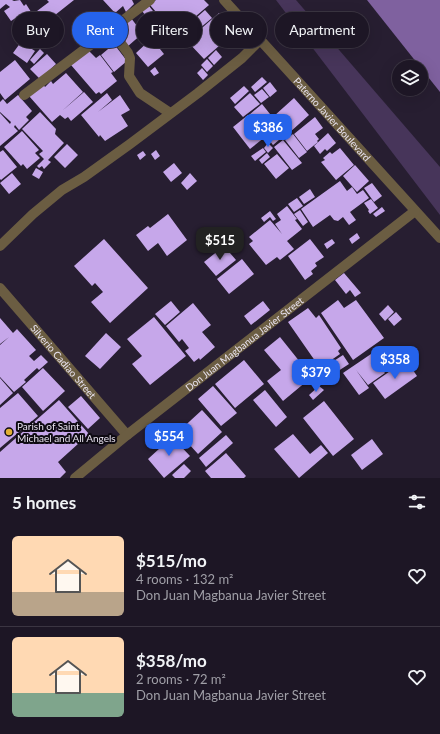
<!DOCTYPE html>
<html lang="en">
<head>
<meta charset="utf-8">
<style>
	body { margin:0; font-family:Lato,sans-serif; background:#2a2332; color:#f1f3f6; height:100vh; display:flex; flex-direction:column; font-size:15px; white-space:nowrap }
	* { box-sizing:border-box; margin:0 }
	p { font-size:13px; color:#a09fa7 }
	.icon { flex:none; width:22px; height:22px; fill:none; stroke:currentColor; stroke-width:2; stroke-linecap:round; stroke-linejoin:round }
	.map { position:relative; height:478px; overflow:hidden }
	.drawer { display:flex; flex-direction:column; background:#1d1625; flex:1 }
	.drawer>* { flex:none }
	.top-card { position:absolute; left:12px; top:12px; width:416px; height:36px; display:flex; gap:8px }
	.fabs { position:absolute; left:392px; top:60px; display:grid; gap:8px }
	.fabs a { display:grid; place-items:center; width:36px; height:36px; border-radius:50%; background:#1d1625; box-shadow:0 4px 16px #0002,0 0 0 1px #3b3542; font-size:20px }
	.price { position:absolute; translate:-50% -34px; padding:0 9px; border-radius:8px; background:#2563eb; color:#fff; font-size:13px; line-height:26px; filter:drop-shadow(0 1px 2px #0008) }
	.price::after { content:''; position:absolute; left:50%; top:24px; width:12px; height:9px; margin-left:-6px; background:inherit; clip-path:polygon(0 0,100% 0,50% 100%) }
	.price.on { background:#222; color:#fff }
	ul { padding:0; list-style:none }
	li { display:flex; align-items:center; gap:12px; height:100px; padding:0 12px }
	li+li { border-top:1px solid #3b3542 }
	li span { display:grid; place-items:center; flex:none; width:112px; height:80px; border-radius:6px; color:#555 }
	li>.icon { margin-inline-start:auto }
	span .icon { width:48px; height:48px; fill:#fffc; stroke-width:1 }
	li b { font-size:17px }
	h2 { display:flex; justify-content:space-between; align-items:center; height:48px; padding:0 12px; font-size:17px }
	.chip { padding:0 14px; border-radius:18px; background:#1d1625; box-shadow:0 4px 16px #0002,0 0 0 1px #3b3542; font-size:14px; line-height:36px }
	.chip.on { background:#2563eb; color:#fff }
	.map>svg:first-child { display:block }
</style>
</head>
<body>
<div class="map">
<svg width="440" height="478" viewBox="0 0 440 478">
	<rect width="100%" height="100%" fill="#271e31"/>
	<path fill="#47355a" d="M276 0H296L440 167V215Z"/>
	<path fill="#7f619f" d="M367 0H440V92Z"/>
	<path fill="#c6a7ea" d="M0 0H12L14 1 20 0 24 6 26 4 33 15 25 21 20 15 11 21 4 11 10 7 6 4 0 9Z
		M47 0H74L45 23 37 11 49 2Z
		M103 0H132L134 4 126 12 123 6 115 13Z
		M156 0H204L209 5 175 34 150 5Z
		M149 6 153 11 146 16 142 11Z
		M205 10 212 18 193 34 187 26Z
		M155 13 175 37 162 49 156 44 164 54 148 67 136 53 150 40 141 29 143 33 127 47 114 30 131 18 137 26Z
		M219 13 235 32 204 59 187 41Z
		M21 42 35 51 27 63 13 53Z
		M114 44 127 61 114 72 101 55Z
		M40 49 44 53 34 64 30 60Z
		M88 50 96 58 100 55 113 72 111 73 117 81 101 94 99 92 96 94 71 65Z
		M216 50 222 57 214 65 208 58Z
		M47 54 56 64 40 79 30 69Z
		M207 59 213 66 207 72 201 65Z
		M15 60 30 79 5 100 0 93V72Z
		M155 67 159 73 154 76 150 71Z
		M202 68 208 75 203 80 197 73Z
		M66 73 83 92 62 111 84 92 93 102 71 121 68 117 65 119 60 115 52 122 29 96 43 84 45 87 51 81 53 84Z
		M262 77 267 82 255 92 251 87Z
		M270 82 277 91 270 97 263 88Z
		M244 86 249 91 235 104 230 98Z
		M262 89 269 97 261 103 254 95Z
		M107 93 112 100 98 112 120 95 130 110 121 115 128 126 105 141 100 135 99 137 81 115Z
		M250 93 260 104 243 117 234 107Z
		M18 95 32 111 26 117 29 120 19 130 15 125 14 127 18 131 0 146V113L10 124 11 122 0 112V102L3 99 7 104Z
		M294 98 309 115 289 133 274 116Z
		M262 104 286 134 273 145 249 115Z
		M40 112 56 129 55 134 64 143 48 160 51 162 44 169 42 166 39 168 37 166 44 159 39 154 43 151 22 129Z
		M248 115 265 137 250 149 233 127Z
		M315 117 323 128 315 134 319 139 317 141 318 142 307 151 294 134Z
		M22 131 39 150 35 153 40 158 27 169 23 164 21 166 4 147Z
		M328 133 336 143 327 151 325 149 320 154 314 146Z
		M293 134 307 152 299 158 285 140Z
		M283 140 302 163 292 170 274 147Z
		M268 143 273 148 268 153 264 148Z
		M67 144 78 155 65 168 54 157Z
		M263 148 266 152 255 161 251 156Z
		M340 148 354 165 336 180 321 162 325 160 323 158 330 152 332 154Z
		M3 150 17 167 1 180 0 179V152Z
		M156 150 160 156 155 160 151 154Z
		M143 151 146 155 140 160 137 155Z
		M267 153 270 157 262 164 259 160Z
		M277 154 289 168 276 179 264 164Z
		M174 163 182 173 171 182 163 172Z
		M355 165 369 181 357 192 343 176Z
		M36 168 43 172 39 179 32 175Z
		M12 173 21 184 9 194 0 183Z
		M190 173 197 181 187 190 181 183Z
		M340 181 347 191 352 187 357 194 363 190 369 198 350 212 356 220 349 225 343 217 338 221 334 220 330 215 313 227 301 209Z
		M372 183 382 196 374 202 364 188Z
		M310 189 315 197 304 204 299 197Z
		M297 198 303 206 294 212 288 204Z
		M371 199 378 208 370 214 368 211 369 210 364 203Z
		M287 206 297 219 295 220 302 229 287 241 294 249 280 260 277 257 266 265 249 244 253 241 249 237 270 220 282 234 275 224 281 220 277 214Z
		M382 207 385 211 376 217 373 214Z
		M300 210 308 222 303 226 294 214Z
		M270 211 276 219 273 221 270 217 264 222 261 218Z
		M168 214 187 240 167 256 158 243 148 251 136 235 148 226 150 228Z
		M357 233 360 238 352 244 349 239Z
		M104 239 148 288 110 323 91 302 103 292 95 283 92 286 74 266Z
		M310 239 324 257 315 263 317 266 311 271 313 274 305 280 288 256Z
		M332 239 335 243 327 249 324 244Z
		M224 246 236 260 216 276 204 262Z
		M242 259 254 274 229 294 217 279Z
		M344 273 361 293 355 297 350 290 346 294 335 280Z
		M338 300 344 308 356 300 384 338 353 360 321 313Z
		M171 301 180 312 165 325 155 314Z
		M263 301 270 310 251 325 244 316Z
		M193 303 211 325 202 332 215 347 200 360 199 358 194 362 185 351 189 348 182 339 179 342 166 326Z
		M388 305 394 312 385 321 379 314Z
		M308 308 316 318 319 315 341 348 338 351 340 354 320 368 288 322Z
		M396 312 402 319 394 326 388 319Z
		M154 317 186 356 150 385 132 364 142 356 127 339Z
		M0 318 13 333 17 329 36 350 29 356 34 361 41 355 48 362 39 370 37 368 24 380 26 382 14 392 0 377V345L9 337 0 344Z
		M106 333 121 347 100 369 85 356Z
		M280 337 300 362 295 366 307 381 283 401 267 381 281 370 264 350Z
		M395 346 405 359 386 372 377 360Z
		M371 354 385 373 368 385 356 370 369 388 359 395 343 373Z
		M343 355 349 364 332 375 326 366Z
		M244 360 264 384 235 408 215 384Z
		M406 360 417 376 385 399 373 383Z
		M43 368 65 391 43 411 22 387Z
		M0 378 13 393 0 405Z
		M213 386 237 413 221 426 198 399Z
		M319 386 324 390 313 400 309 395Z
		M265 390 287 417 276 427 253 400Z
		M18 393 38 416 0 448V408Z
		M81 396 100 418 88 429 68 407Z
		M59 400 89 434 58 462 66 472 60 478H0V452Z
		M324 401 354 439 333 456 303 418Z
		M202 410 222 432 198 454 178 432Z
		M293 434 310 454 321 445 328 453 299 478 274 449Z
		M226 435 233 443 206 467 199 458Z
		M172 437 190 456 164 478 148 459Z
		M372 439 383 454 362 470 351 455Z
		M226 453 246 476 244 478H211L205 471Z
		M184 464 191 471 184 478H175L172 475Z"/>
	<g fill="none" stroke-linecap="round" stroke-linejoin="round">
		<g stroke="#6b5d42" stroke-width="10">
			<path id="s1" d="M224 0 440 238"/>
			<path d="M111 30 128 53 130 58 129 76 140 93 170 113"/>
			<path d="M24 95 150 0"/>
			<path d="M0 246 33 214 62 190 84 177 130 144 198 93 242 58 260 40"/>
			<path id="s2" d="M0 288 127 435"/>
			<path id="s3" d="M75 478 127 435 415 211"/>
		</g>
	</g>
	<circle fill="#e2af34" stroke="#0e0a12" stroke-width="1.5" cx="9" cy="432" r="4"/>
	<g text-anchor="middle" stroke-width="4" stroke-linejoin="round" paint-order="stroke">
		<g font-size="10" fill="#e8e2ef" stroke="#0e0a12">
			<text dy="4" stroke="none"><textPath href="#s1" startOffset="161">Paterno Javier Boulevard</textPath></text>
			<text dy="4" stroke="none"><textPath href="#s3" startOffset="216">Don Juan Magbanua Javier Street</textPath></text>
			<text dy="4" stroke="none"><textPath href="#s2" startOffset="97">Silverio Cadiao Street</textPath></text>
		</g>
		<g font-size="10" fill="#e8e2ef" stroke="#0e0a12" text-anchor="start">
			<text x="17" y="430">Parish of Saint<tspan x="17" dy="12">Michael and All Angels</tspan></text>
		</g>
	</g>
</svg>
<div class="fabs">
<a><svg class="icon" aria-label="layers" viewBox="0 0 24 24"><path d="M12 4l9 5-9 5-9-5zM3 14l9 5 9-5"/></svg></a>
</div>
<b class="price" style="left:268px;top:148px">$386</b>
<b class="price on" style="left:220px;top:261px">$515</b>
<b class="price" style="left:395px;top:380px">$358</b>
<b class="price" style="left:316px;top:393px">$379</b>
<b class="price" style="left:169px;top:457px">$554</b>
<div class="top-card">
<a class="chip">Buy</a>
<a class="chip on">Rent</a>
<a class="chip">Filters</a>
<a class="chip">New</a>
<a class="chip">Apartment</a>
</div>
</div>
<section class="drawer">
<h2>5 homes<svg class="icon" aria-label="filters" viewBox="0 0 24 24"><path d="M4 7h16M4 17h16"/><circle cx="9" cy="7" r="2"/><circle cx="15" cy="17" r="2"/></svg></h2>
<ul>
<li><span style="background:linear-gradient(#ffd9b3 70%,#b9a48a 0)"><svg class="icon" aria-label="home" viewBox="0 0 24 24"><path d="M3 11l9-7 9 7M6 9v11h12V9"/></svg></span><div><b>$515/mo</b><p>4 rooms · 132 m²</p><p>Don Juan Magbanua Javier Street</p></div><svg class="icon" aria-label="heart" viewBox="0 0 24 24"><path d="M12 20l-8-8c-3-5 5-10 8-4 3-6 11-1 8 4z"/></svg></li>
<li><span style="background:linear-gradient(#ffd9b3 70%,#7fa58c 0)"><svg class="icon" aria-label="home" viewBox="0 0 24 24"><path d="M3 11l9-7 9 7M6 9v11h12V9"/></svg></span><div><b>$358/mo</b><p>2 rooms · 72 m²</p><p>Don Juan Magbanua Javier Street</p></div><svg class="icon" aria-label="heart" viewBox="0 0 24 24"><path d="M12 20l-8-8c-3-5 5-10 8-4 3-6 11-1 8 4z"/></svg></li>
</ul>
</section>
</body>
</html>
